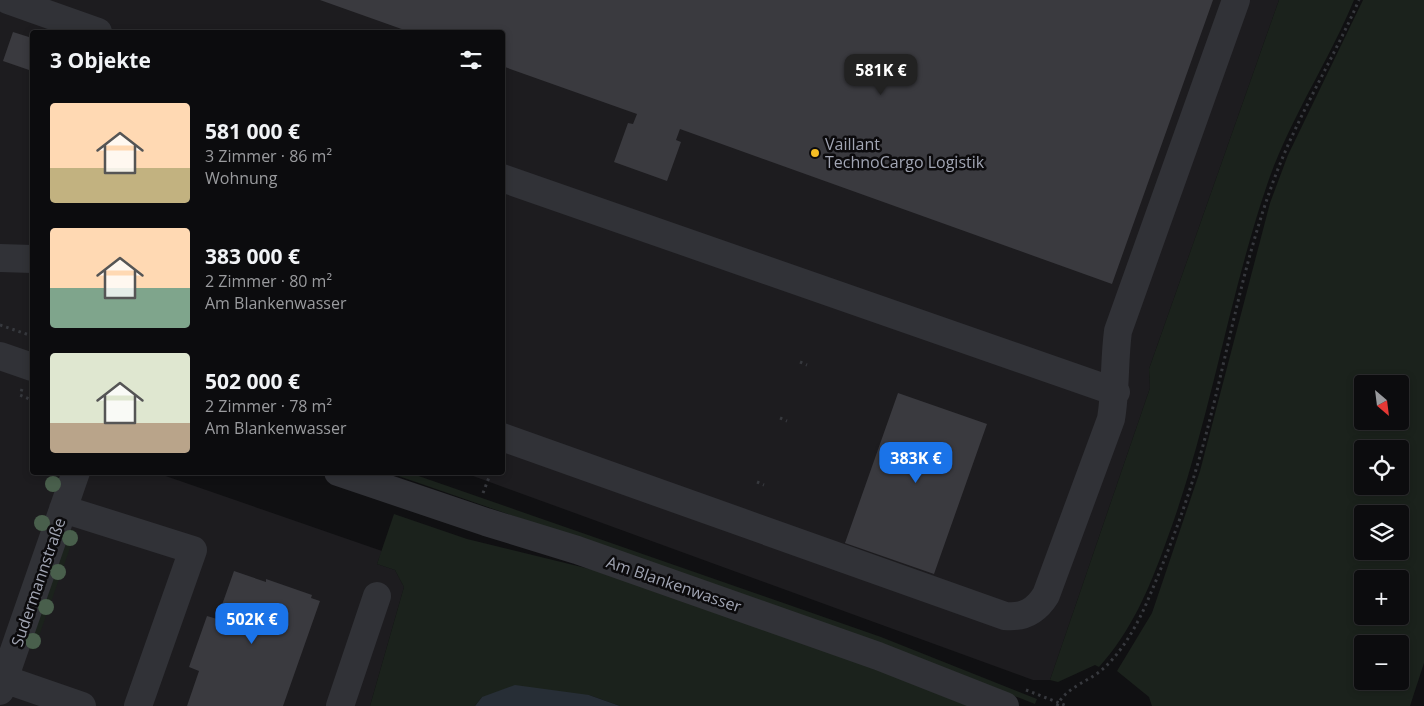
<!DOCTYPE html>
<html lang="de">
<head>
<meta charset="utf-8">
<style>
	body { margin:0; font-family:"Open Sans",sans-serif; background:#151517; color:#f1f3f6; height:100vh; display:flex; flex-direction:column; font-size:19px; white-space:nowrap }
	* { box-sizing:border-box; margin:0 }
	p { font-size:16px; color:#9a9b9e }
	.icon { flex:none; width:28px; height:28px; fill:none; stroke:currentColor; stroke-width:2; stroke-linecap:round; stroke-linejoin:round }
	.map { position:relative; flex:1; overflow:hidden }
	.drawer { position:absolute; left:30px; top:30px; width:475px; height:445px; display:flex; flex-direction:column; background:#0c0c0e; border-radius:5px; box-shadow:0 2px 8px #0003,0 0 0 1px #2c2c2e }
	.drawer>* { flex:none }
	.needle { width:32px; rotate:152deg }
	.buttons { position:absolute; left:1354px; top:375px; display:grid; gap:10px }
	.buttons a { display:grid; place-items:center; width:55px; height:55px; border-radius:5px; background:#0c0c0e; box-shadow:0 2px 8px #0003,0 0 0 1px #2c2c2e; font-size:25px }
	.price { position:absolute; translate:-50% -42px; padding:0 11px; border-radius:10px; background:#1a73e8; color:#fff; font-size:16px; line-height:32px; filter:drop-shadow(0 1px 2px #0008) }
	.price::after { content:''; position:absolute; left:50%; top:30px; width:15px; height:11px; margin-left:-8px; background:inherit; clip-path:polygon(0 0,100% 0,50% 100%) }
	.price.active { background:#222; color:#fff }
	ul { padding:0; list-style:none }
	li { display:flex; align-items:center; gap:15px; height:125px; padding:0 20px }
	li span { display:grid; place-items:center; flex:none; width:140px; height:100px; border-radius:5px; color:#555 }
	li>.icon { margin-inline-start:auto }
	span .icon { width:60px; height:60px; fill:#fffc; stroke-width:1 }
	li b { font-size:21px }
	h2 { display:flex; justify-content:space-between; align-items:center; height:60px; padding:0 20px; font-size:21px }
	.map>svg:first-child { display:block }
</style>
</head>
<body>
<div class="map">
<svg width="1424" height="706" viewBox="0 0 1424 706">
	<rect width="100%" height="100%" fill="#101012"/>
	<path fill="#1d1c1f" d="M0 0H1279L1149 369 1150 388 1050 680H1033L465 473 502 472V32H32V472L157 473 382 551 377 564 395 570 404 587 370 706H0Z"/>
	<path fill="#1b221c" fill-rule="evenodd" d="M1279 0H1354C1328 63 1289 120 1267 185 1227 303 1209 428 1165 545 1149 589 1131 632 1099 667L1095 665 1058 682 1050 680 1150 388 1149 369Z
		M1363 0H1424V663L1410 706H1152L1149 697 1117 671 1152 613 1200 471 1270 203 1288 155ZM1362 384H1400V421H1362ZM1362 449H1400V486H1362ZM1362 514H1400V551H1362ZM1362 579H1400V616H1362ZM1362 644H1400V681H1362Z
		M390 473H410L881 637 1037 699 1035 704 878 643Z
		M394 514 467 539 598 571 876 669 968 706H620L589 695 482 697 475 706H370L404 587 395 570 377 564Z
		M70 529 76 531 34 650 28 648Z"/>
	<path fill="#272e36" d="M515 685 589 695 620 706H475L482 697Z"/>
	<path fill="#3a3a3f" d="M320 0H1213L1112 284 680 129 676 140 681 142 667 181 614 162 628 123 633 124 637 114 502 66V32H410Z
		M13 32 32 38V71L3 61Z
		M898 393 987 424 934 574 845 543Z
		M234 571 266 582V579L312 595 311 598 320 601 283 706H187L199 671 189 667 207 616 217 619Z"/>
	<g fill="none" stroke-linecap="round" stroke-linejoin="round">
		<path stroke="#37393e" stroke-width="3" stroke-dasharray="2.5 4" stroke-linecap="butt" d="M0 325 32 336
			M800 362 807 365
			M22 389 20 395 32 400
			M780 418 787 421
			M757 482 764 485
			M483 493 491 472
			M1026 690 1067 706
			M1057 706C1065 687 1091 681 1105 667 1122 651 1134 630 1144 609 1163 565 1181 519 1195 473 1224 378 1238 278 1272 185 1295 120 1332 62 1359 0"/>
		<path stroke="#313237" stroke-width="28" d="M8 0 98 32
			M502 178 1116 392
			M0 258 32 259
			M0 356 32 367
			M502 437 1005 616C1024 618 1036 611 1046 595L1111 419C1116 389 1114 361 1118 331L1236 0
			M338 472 486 522 577 550 878 656 1005 706
			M63 509 193 550 138 706
			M4 679 82 706
			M0 691 76 472
			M340 706 377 596"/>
	</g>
	<g fill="#495f4c">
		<circle cx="53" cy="484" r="8"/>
		<circle cx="42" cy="523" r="8"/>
		<circle cx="70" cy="538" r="8"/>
		<circle cx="58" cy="572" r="8"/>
		<circle cx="46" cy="607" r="8"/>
		<circle cx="33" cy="641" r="8"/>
	</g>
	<circle fill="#f6be24" stroke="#0c0b0d" stroke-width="2" cx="815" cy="153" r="5"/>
	<g text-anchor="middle" stroke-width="5" stroke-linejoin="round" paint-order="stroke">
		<g font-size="16" fill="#a1a5b3" stroke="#0c0b0d" text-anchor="start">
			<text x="825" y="150">Vaillant<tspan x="825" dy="18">TechnoCargo Logistik</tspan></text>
		</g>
		<g font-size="16" fill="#a1a5b3" stroke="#0c0b0d">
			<text transform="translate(38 582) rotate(-71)" y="6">Sudermannstraße</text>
			<text transform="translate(674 584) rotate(19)" y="6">Am Blankenwasser</text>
		</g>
	</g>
</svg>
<div class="buttons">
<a><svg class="needle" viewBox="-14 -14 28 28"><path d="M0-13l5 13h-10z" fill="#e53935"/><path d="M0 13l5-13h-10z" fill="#9a9b9e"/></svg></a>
<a><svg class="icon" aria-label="locate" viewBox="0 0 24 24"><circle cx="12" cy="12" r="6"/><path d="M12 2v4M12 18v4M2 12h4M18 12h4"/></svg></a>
<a><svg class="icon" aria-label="layers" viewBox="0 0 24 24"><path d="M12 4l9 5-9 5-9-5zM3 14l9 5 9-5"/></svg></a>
<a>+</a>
<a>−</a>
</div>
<b class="price active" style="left:881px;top:96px">581K €</b>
<b class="price" style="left:916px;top:484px">383K €</b>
<b class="price" style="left:252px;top:645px">502K €</b>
<section class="drawer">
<h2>3 Objekte<svg class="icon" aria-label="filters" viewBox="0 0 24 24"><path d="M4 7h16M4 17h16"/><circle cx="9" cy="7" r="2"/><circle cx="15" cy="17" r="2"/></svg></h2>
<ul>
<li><span style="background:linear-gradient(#ffd9b3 65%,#c2b280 0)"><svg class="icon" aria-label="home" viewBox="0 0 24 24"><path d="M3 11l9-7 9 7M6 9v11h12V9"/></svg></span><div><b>581 000 €</b><p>3 Zimmer · 86 m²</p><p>Wohnung</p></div></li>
<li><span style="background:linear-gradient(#ffd9b3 60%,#7fa58c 0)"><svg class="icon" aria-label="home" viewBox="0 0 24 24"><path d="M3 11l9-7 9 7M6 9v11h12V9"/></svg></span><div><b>383 000 €</b><p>2 Zimmer · 80 m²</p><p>Am Blankenwasser</p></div></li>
<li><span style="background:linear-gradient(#dfe7d0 70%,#b9a48a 0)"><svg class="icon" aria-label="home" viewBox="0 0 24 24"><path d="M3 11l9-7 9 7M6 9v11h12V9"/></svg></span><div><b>502 000 €</b><p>2 Zimmer · 78 m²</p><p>Am Blankenwasser</p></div></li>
</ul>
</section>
</div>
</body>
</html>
